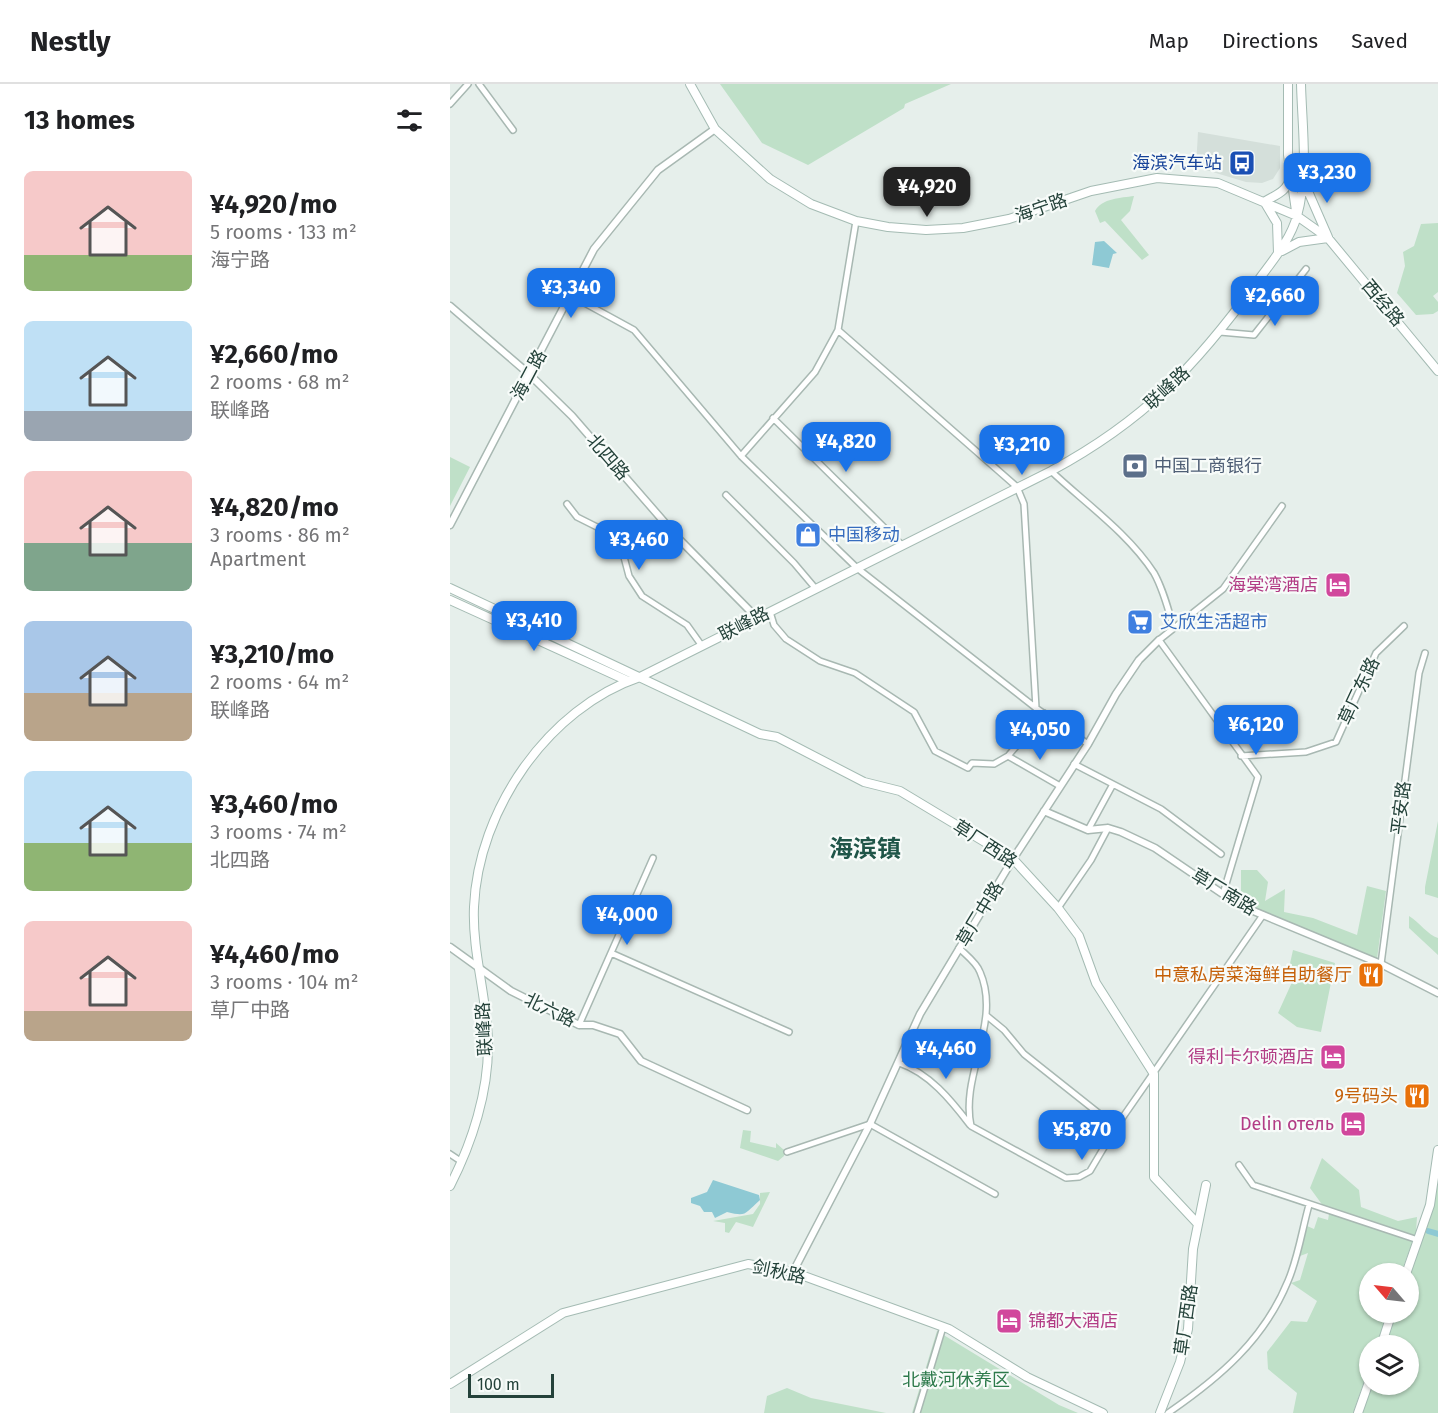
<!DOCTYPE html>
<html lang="en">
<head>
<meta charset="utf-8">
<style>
	body { margin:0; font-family:"Fira Sans","Noto Sans SC",sans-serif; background:#f2f2f2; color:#202124; height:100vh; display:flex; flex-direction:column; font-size:22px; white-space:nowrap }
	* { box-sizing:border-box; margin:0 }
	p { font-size:20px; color:#757577 }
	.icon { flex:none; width:33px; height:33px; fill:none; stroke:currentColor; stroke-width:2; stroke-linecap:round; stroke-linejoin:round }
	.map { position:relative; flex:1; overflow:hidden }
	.panel { display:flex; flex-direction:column; background:#fff; width:450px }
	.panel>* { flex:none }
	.needle { width:39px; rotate:298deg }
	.fabs { position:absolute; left:909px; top:1179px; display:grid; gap:12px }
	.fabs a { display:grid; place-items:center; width:60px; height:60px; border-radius:50%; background:#fff; box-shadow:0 2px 4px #0004; font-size:30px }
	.scale { position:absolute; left:18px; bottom:15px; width:86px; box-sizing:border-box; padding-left:6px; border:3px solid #24423a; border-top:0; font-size:16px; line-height:21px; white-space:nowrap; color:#24423a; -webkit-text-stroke:4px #f7fbf9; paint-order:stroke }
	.price { position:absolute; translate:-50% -51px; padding:0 14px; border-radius:12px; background:#1a73e8; color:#fff; font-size:20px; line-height:39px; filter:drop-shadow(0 2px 3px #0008) }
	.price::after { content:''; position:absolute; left:50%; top:36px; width:18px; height:14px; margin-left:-9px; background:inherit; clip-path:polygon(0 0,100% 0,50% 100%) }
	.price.active { background:#222; color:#fff }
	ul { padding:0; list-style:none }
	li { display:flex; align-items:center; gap:18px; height:150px; padding:0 24px }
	li span { display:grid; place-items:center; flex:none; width:168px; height:120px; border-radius:9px; color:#555 }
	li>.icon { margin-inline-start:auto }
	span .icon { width:72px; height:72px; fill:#fffc; stroke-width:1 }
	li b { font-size:26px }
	h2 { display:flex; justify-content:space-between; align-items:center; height:72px; padding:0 24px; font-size:26px }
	header { display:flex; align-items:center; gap:36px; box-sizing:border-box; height:84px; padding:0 30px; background:#fff; border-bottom:2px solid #e0e0e0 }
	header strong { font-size:28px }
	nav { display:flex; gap:33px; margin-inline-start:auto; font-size:21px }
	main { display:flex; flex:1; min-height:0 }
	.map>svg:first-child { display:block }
</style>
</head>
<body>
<header>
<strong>Nestly</strong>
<nav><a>Map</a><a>Directions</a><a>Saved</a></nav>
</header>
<main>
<section class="panel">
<h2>13 homes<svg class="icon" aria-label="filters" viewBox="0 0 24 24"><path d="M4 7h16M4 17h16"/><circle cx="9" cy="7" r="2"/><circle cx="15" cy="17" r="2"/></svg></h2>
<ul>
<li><span style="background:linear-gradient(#f6c9c9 70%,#8fb573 0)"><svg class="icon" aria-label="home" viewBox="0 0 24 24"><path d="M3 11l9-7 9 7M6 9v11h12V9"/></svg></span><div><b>¥4,920/mo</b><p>5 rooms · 133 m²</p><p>海宁路</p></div></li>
<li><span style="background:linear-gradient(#bfe0f5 75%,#9aa5b1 0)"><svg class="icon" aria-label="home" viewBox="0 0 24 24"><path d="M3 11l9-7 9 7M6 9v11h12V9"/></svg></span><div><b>¥2,660/mo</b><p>2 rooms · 68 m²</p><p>联峰路</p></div></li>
<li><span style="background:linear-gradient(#f6c9c9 60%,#7fa58c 0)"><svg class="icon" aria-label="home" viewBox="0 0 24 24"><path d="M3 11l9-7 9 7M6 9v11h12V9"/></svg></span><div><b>¥4,820/mo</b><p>3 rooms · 86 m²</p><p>Apartment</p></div></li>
<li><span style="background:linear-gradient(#a9c7e8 60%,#b9a48a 0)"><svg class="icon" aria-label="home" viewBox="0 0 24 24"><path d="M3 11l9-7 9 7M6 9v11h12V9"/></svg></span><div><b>¥3,210/mo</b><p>2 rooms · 64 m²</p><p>联峰路</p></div></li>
<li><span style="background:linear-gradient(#bfe0f5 60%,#8fb573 0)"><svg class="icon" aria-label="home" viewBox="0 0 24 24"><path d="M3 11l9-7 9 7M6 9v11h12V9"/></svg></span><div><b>¥3,460/mo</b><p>3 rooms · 74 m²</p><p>北四路</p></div></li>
<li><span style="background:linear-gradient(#f6c9c9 75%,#b9a48a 0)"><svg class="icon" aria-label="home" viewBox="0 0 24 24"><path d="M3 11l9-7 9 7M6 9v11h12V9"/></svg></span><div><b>¥4,460/mo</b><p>3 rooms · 104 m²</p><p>草厂中路</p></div></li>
</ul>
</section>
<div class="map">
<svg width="988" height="1329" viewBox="0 0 988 1329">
	<rect width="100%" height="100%" fill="#e6efeb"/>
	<path fill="#d4dfda" d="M748 48 830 62V84L823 95 812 99 796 98 746 83Z"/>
	<path fill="#bfe0c8" d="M270 0H501L455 20 454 24 358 81 312 59Z
		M684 112 680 127 671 136 699 171 692 176 655 137 650 139 645 127C652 114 671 114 684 112Z
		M988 139V208L983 212 988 218V227L983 230 966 231 947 209 955 182 953 168 964 162 971 140Z
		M0 373 20 383 0 422Z
		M988 737V814L975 810V803Z
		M791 786H807L818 798 815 817 835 805 834 828 863 834 907 851 917 802 936 807 927 875 798 821 791 814Z
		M959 832C969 838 978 851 988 854V871L959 844Z
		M843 866 885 879 871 948 847 943 828 929 843 896 839 884Z
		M293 1046 301 1047 300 1058 326 1064V1059L334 1066V1072L328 1077 290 1064Z
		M872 1074 909 1106 911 1123 948 1137 967 1133 966 1148 951 1189 920 1190V1228L938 1229 927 1261 920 1262 919 1283 903 1329H843L847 1309 818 1285 817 1268 841 1237 857 1238 867 1217 841 1199 850 1196 858 1169 842 1175 857 1142 864 1145 868 1133 878 1136 879 1130 860 1104Z
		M988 1087V1329H910L920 1301 958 1300V1262L933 1261 945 1229 958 1228V1190Z
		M320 1108 303 1143 286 1138 279 1149 275 1148V1139L263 1137 303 1130 310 1120V1109Z
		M487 1247 609 1321 628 1329H462Z
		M337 1304 361 1314 436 1329H314L317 1312Z"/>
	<path fill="#8ec9d4" d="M654 157 667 169 663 170 659 184 642 181 645 158Z
		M263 1096 309 1111 310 1116C294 1130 297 1133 277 1128L265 1134 262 1128H254L250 1122 241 1119V1114L257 1108Z"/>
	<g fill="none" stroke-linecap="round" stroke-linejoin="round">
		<path stroke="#8ec9d4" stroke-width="6" d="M978 1147 988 1150"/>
		<defs>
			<path id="minor" d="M29 0 63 46
				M0 20 18 0
				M120 211 184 246 291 372 407 484 586 624 638 660
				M388 246 567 403 574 420 586 624
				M770 248 804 251 856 185
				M323 334 452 461
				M291 372 365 288 388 246 406 137
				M601 387C635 419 678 449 704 489 713 505 718 524 723 542
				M276 411 344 479 366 505
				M117 420 127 433 153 446 174 473 179 492 192 512 237 541 252 562
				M320 528 324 541 336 555 370 577 405 589 464 628 485 667 518 684 522 679 544 680 558 672 594 629
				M558 672 610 702
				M791 672 856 668 886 658 926 569 954 542
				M624 680 711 725 771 770
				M638 746 662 702
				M773 810 808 693 709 556 773 505 832 422
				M608 824 641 776 658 744
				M509 864C516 871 527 879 530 888 552 938 510 991 521 1042L616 1094 629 1093 640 1087 666 1043 813 831
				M161 869 339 948
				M931 880 969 589 975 569
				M537 932 554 946 574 970 666 1043
				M129 941 203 774
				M449 979C479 989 501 1016 520 1041
				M337 1068 420 1040 545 1110
				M0 1070 12 1078
				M789 1081 803 1101 968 1156
				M467 1329 493 1243
				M718 1329C769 1294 814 1256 838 1197 848 1174 852 1146 859 1121"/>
			<path id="tertiary" d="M0 222 79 290 122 332 229 455 307 534
				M0 441 144 165 208 86 265 45
				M594 727 638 746 658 744 671 748 705 764 789 821 931 880 988 909
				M0 863 61 907 129 941H143L170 950 191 977 297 1026
				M343 1188 420 1040 470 930 563 775 638 660 666 610 689 576 709 556"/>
			<path id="secondary" d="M240 0 265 45 320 95 361 120 406 137 438 143 476 146 513 144 559 135 641 107 707 94 768 99 847 132 878 154 988 287
				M838 0V71L846 127
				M854 98 878 153
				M814 118C825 111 837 108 840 94
				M815 119 827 139 828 169
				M832 167 849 158 878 154
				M0 504 310 650 327 653 414 698 450 707 563 775 608 824 629 852 646 899 704 990V1093L747 1139
				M0 516 178 597
				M0 1102C22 1059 39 1007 38 958 37 913 22 868 24 823 28 726 98 624 190 593L601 387C694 337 746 282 807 198 822 177 840 157 847 132 859 90 852 42 851 0
				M956 1190 980 1121 988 1066
				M931 1262 942 1228
				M0 1300 113 1229 298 1180 343 1188 499 1245 577 1293 653 1329
				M710 1329 730 1278 738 1245 743 1165 756 1101
				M908 1329 920 1295"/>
		</defs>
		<use href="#minor" stroke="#a8b8b2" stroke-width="8"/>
		<use href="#tertiary" stroke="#a8b8b2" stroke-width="9"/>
		<use href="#secondary" stroke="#a4bbb3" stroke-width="10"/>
		<use href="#minor" stroke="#fff" stroke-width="5"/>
		<use href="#tertiary" stroke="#fff" stroke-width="6"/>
		<use href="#secondary" stroke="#fff" stroke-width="8"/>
	</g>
	<defs>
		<symbol id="bus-square" viewBox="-11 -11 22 22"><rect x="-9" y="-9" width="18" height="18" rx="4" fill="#1a4fb4" stroke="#f7fbf9"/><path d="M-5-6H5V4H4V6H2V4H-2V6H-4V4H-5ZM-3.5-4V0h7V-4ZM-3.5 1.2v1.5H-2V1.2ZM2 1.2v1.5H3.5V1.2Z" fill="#fff"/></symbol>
		<symbol id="bank-square" viewBox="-11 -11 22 22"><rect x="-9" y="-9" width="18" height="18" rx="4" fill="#5c6f8a" stroke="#f7fbf9"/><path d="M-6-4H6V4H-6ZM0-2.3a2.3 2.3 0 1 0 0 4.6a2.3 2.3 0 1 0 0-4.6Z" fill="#fff"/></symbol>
		<symbol id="shop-square" viewBox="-11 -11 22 22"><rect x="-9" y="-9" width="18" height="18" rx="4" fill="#3f7fe0" stroke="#f7fbf9"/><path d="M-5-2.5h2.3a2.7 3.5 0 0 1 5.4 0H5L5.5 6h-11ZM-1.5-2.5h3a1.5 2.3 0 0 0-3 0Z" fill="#fff"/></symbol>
		<symbol id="hotel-square" viewBox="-11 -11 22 22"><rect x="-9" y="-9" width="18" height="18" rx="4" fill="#d1479c" stroke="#f7fbf9"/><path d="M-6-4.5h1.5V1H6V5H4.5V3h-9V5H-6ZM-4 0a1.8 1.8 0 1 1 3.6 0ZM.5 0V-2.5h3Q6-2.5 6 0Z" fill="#fff"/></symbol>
		<symbol id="supermarket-square" viewBox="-11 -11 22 22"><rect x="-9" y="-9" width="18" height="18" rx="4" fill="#3f7fe0" stroke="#f7fbf9"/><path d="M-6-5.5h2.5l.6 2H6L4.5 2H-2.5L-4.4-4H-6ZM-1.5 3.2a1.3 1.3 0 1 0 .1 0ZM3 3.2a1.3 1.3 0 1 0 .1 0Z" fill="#fff"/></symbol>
		<symbol id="restaurant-square" viewBox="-11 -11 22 22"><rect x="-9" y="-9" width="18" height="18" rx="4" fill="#e8710a" stroke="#f7fbf9"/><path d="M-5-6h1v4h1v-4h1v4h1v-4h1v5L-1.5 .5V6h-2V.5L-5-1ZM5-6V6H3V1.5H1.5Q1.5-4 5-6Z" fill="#fff"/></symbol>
	</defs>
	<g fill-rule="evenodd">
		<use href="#bus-square" x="777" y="64" width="30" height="30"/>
		<use href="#bank-square" x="670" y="367" width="30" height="30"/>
		<use href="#shop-square" x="343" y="436" width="30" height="30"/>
		<use href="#hotel-square" x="873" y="486" width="30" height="30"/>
		<use href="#supermarket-square" x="675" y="523" width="30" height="30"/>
		<use href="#restaurant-square" x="906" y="876" width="30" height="30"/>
		<use href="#hotel-square" x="868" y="958" width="30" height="30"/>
		<use href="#restaurant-square" x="952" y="997" width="30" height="30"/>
		<use href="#hotel-square" x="888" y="1025" width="30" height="30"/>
		<use href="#hotel-square" x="544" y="1222" width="30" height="30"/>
	</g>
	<g text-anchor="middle" stroke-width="4.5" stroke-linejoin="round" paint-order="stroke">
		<g font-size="18" fill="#164399" stroke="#f7fbf9" text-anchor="end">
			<text x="772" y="85">海滨汽车站</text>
		</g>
		<g font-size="18" fill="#24423a" stroke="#f7fbf9">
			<text transform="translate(591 124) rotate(-19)" y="6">海宁路</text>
			<text transform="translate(933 219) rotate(50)" y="6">西经路</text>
			<text transform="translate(79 291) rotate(-62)" y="6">海二路</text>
			<text transform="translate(717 304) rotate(-43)" y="6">联峰路</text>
			<text transform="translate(158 373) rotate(49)" y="6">北四路</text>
			<text transform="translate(294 540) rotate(-27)" y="6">联峰路</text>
			<text transform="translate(909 607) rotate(-65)" y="6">草厂东路</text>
			<text transform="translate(951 724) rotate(-83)" y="6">平安路</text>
			<text transform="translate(535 760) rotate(33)" y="6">草厂西路</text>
			<text transform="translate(774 808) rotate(31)" y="6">草厂南路</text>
			<text transform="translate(530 830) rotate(-59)" y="6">草厂中路</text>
			<text transform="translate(100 926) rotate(26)" y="6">北六路</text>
			<text transform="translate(34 945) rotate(-93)" y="6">联峰路</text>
			<text transform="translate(329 1188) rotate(12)" y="6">剑秋路</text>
			<text transform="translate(736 1236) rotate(-82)" y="6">草厂西路</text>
		</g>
		<g font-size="18" fill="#4e5e75" stroke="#f7fbf9" text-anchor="start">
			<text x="704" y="388">中国工商银行</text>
		</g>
		<g font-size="18" fill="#366cbe" stroke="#f7fbf9" text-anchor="start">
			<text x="378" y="457">中国移动</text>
			<text x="710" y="544">艾欣生活超市</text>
		</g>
		<g font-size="18" fill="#b23c85" stroke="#f7fbf9" text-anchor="end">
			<text x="868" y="507">海棠湾酒店</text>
			<text x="864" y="979">得利卡尔顿酒店</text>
			<text x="884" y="1046">Delin отель</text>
			<text x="578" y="1243" text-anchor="start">锦都大酒店</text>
		</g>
		<g font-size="18" fill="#c56008" stroke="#f7fbf9" text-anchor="end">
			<text x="902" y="897">中意私房菜海鲜自助餐厅</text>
			<text x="948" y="1018">9号码头</text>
		</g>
		<g font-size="18" fill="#2d7a4b" stroke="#f7fbf9">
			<text x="506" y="1302">北戴河休养区</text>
		</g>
		<g font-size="24" font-weight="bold" fill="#1f5548" stroke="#f7fbf9">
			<text x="415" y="773">海滨镇</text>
		</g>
	</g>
</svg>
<div class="fabs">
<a><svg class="needle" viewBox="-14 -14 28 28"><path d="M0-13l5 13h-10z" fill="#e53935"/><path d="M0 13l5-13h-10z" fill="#757577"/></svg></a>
<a><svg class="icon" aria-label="layers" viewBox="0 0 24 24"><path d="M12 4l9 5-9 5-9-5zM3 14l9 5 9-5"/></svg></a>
</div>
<div class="scale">100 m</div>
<b class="price" style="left:877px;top:120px">¥3,230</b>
<b class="price active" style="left:477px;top:134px">¥4,920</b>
<b class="price" style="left:121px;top:235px">¥3,340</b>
<b class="price" style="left:825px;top:243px">¥2,660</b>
<b class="price" style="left:396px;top:389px">¥4,820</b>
<b class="price" style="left:572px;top:392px">¥3,210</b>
<b class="price" style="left:189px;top:487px">¥3,460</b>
<b class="price" style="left:84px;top:568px">¥3,410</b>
<b class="price" style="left:806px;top:672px">¥6,120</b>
<b class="price" style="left:590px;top:677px">¥4,050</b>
<b class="price" style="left:177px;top:862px">¥4,000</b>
<b class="price" style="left:496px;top:996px">¥4,460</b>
<b class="price" style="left:632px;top:1077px">¥5,870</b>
</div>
</main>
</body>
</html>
